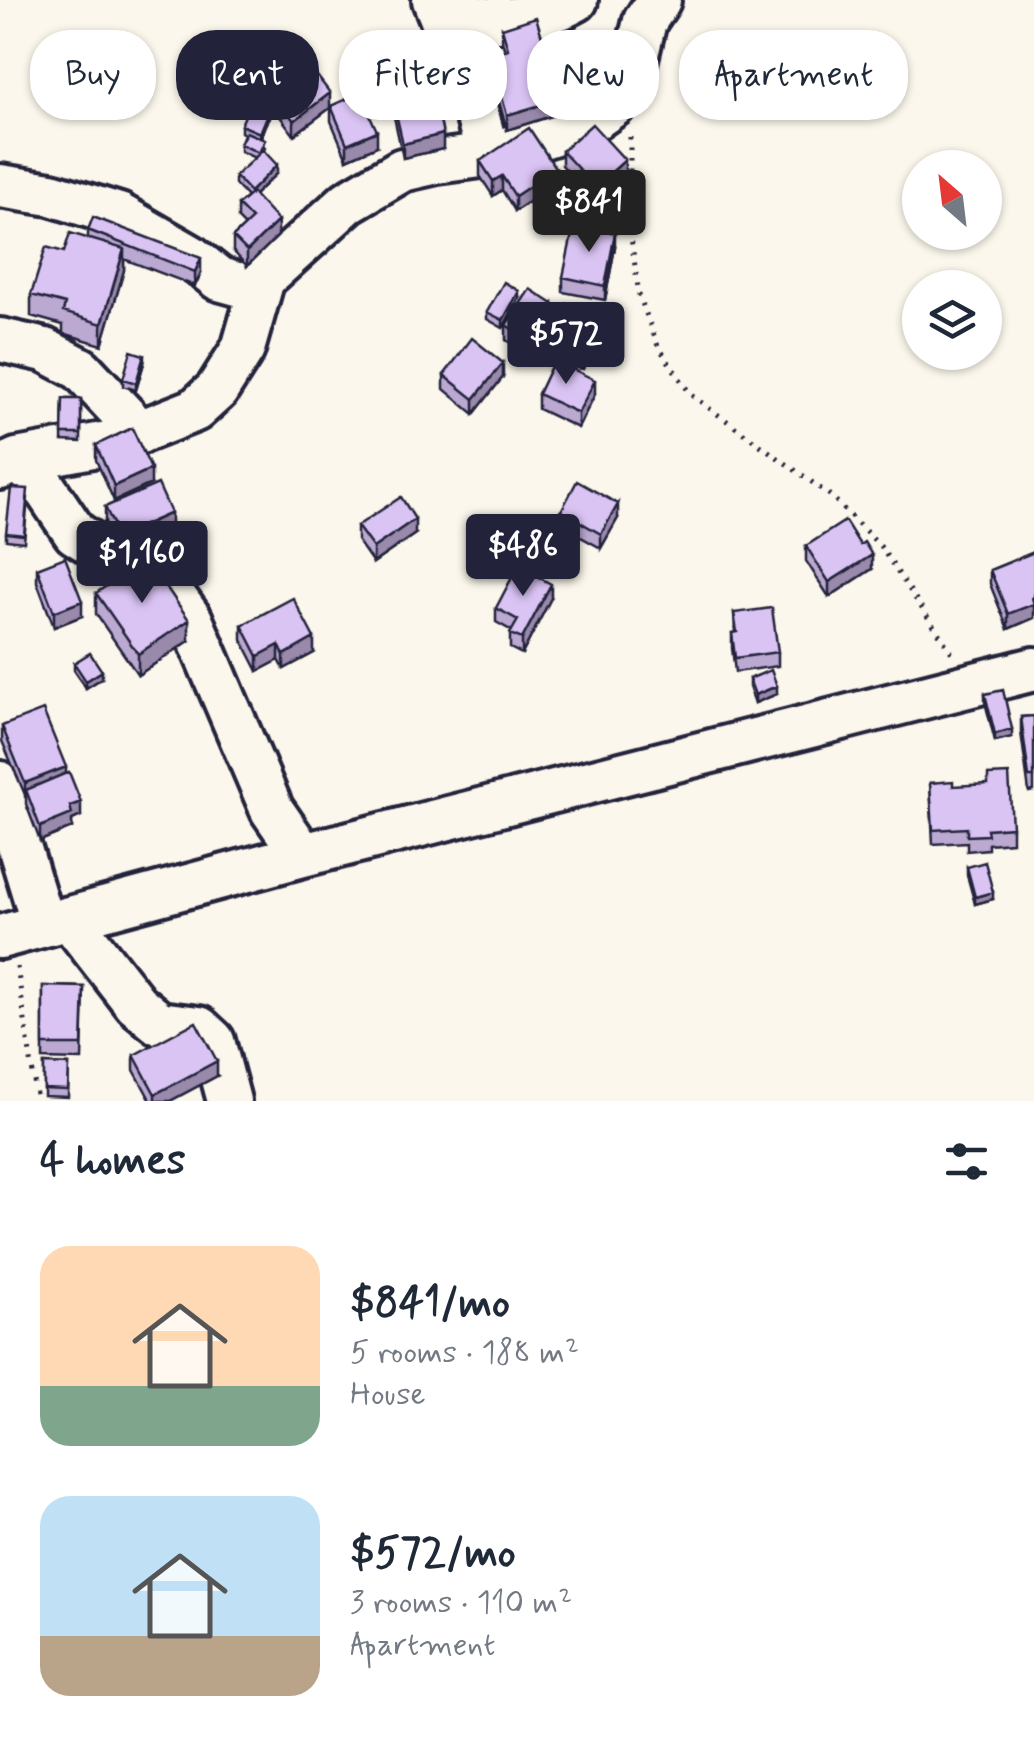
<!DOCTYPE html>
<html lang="en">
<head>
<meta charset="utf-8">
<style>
	body { margin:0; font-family:Mynerve,sans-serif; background:#f2f2f3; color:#1f2937; height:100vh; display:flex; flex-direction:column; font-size:38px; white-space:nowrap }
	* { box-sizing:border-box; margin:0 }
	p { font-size:32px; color:#747a83 }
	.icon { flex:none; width:55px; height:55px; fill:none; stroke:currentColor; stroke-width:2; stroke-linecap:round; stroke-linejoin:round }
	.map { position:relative; height:1101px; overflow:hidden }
	.panel { display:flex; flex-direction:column; background:#fff; flex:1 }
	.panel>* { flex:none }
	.guide { position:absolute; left:30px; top:30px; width:975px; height:90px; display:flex; gap:20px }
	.needle { width:65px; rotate:332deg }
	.controls { position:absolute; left:902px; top:150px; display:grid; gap:20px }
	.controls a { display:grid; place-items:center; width:100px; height:100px; border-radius:50%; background:#fff; box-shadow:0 2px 8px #0004; font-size:50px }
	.price { position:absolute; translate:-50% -85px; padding:0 22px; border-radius:10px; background:#22223b; color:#fff; font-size:32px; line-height:65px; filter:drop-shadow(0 2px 5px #0008) }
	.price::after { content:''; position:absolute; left:50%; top:60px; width:30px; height:22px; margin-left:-15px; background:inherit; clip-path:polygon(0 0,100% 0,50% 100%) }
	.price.selected { background:#222; color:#fff }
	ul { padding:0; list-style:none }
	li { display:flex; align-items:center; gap:30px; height:250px; padding:0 40px }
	li span { display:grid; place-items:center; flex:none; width:280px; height:200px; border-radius:30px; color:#555 }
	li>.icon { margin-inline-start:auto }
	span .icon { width:120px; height:120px; fill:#fffc; stroke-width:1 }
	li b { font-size:42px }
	h2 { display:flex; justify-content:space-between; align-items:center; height:120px; padding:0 40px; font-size:42px }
	.tag { padding:0 35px; border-radius:40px; background:#fff; box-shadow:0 2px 8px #0004; font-size:35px; line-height:90px }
	.tag.selected { background:#22223b; color:#fff }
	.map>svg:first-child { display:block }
</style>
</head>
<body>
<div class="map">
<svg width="1034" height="1101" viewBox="0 0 1034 1101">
	<rect width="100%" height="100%" fill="#fbf7ec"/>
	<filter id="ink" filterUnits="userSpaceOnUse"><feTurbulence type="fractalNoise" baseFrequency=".01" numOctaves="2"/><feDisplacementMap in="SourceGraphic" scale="20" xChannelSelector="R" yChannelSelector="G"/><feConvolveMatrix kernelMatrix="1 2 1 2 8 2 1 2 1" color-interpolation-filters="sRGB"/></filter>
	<g filter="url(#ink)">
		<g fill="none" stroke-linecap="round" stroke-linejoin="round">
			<defs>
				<path id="minor" d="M434 0 470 88 488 155
					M441 0C476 31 537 22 576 0
					M0 186 51 194 119 215 190 256 219 279 241 285 263 279 348 202 402 170 437 162 488 155 591 121 614 105 630 83 645 21 659 0
					M0 340 45 350 81 369 140 432
					M17 460 38 478 75 533 119 561 150 573 168 588 191 620 272 810 303 855
					M0 468 17 460 114 442 195 410 217 390 243 349 263 279
					M0 783 43 925
					M69 918 136 1004 159 1023 199 1028 213 1041 229 1101
					M0 937 303 855 1034 669"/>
			</defs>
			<use href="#minor" stroke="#22223b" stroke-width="50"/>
			<path stroke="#22223b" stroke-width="5" stroke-dasharray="2.5 8" stroke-linecap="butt" d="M630 137V230L639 295 658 346 691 395 831 496 880 546 952 653
				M17 967 37 1101"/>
			<use href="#minor" stroke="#fbf7ec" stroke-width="42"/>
		</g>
		<path fill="#bba9d2" stroke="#22223b" stroke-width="2.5" d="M502 28 561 113 507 130 498 98V83L501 82 497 68V53L505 50 502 42Z
			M386 70 443 149 403 158 391 103 377 108 371 90V83L386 78Z
			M263 80 330 108 294 135 272 106V111L260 138 265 148 264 150 277 173 254 195 278 236 247 266 233 251V237L245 226 238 219V205L247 197 235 184V176L255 158 240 151V144L244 134 241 132V125L269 102 263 94Z
			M331 106 377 146 347 159 331 121Z
			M562 151 625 175 595 202 562 165Z
			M480 161 556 184 515 211 502 190 493 196 480 176Z
			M88 230 201 273 195 286 124 259V270L102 345 63 333V325L31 316V295L64 252 88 239Z
			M615 247 605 300 563 292V277Z
			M519 298 503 328 487 319V312Z
			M553 319 528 354 506 340V325Z
			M596 326 583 369 562 364 595 394 578 428 538 409V394L555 361V348Z
			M144 363 136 390 123 386V379Z
			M444 375 503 377 474 414 444 389Z
			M63 399H81V442L62 441Z
			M96 445 151 484 114 501 96 460Z
			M28 497 24 542 6 540V533Z
			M105 507 171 528 119 551 105 522Z
			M561 511 618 518 601 548 561 526Z
			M357 526 415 534 373 563 357 540Z
			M806 546 872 569 829 597 806 561Z
			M1034 552V618L1008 629 990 584V570Z
			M37 568 82 616 54 627 37 582Z
			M96 593 189 641 138 675 96 614Z
			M551 598 522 654 510 648V634L512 631 496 622V608Z
			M734 613 778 652V666L735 672 732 648V633H735Z
			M242 625 314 653 284 669 279 660 258 671 242 640Z
			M74 663 102 678 86 688 74 670Z
			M749 679 777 694 755 703 749 687Z
			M985 694 1012 737 995 741 985 702Z
			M1034 716V791L1029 792 1021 732V717Z
			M2 726 66 774 81 816 72 820V828L40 841 26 804V797L2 741Z
			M930 783 953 786 1012 827V842L988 844V849L967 851V842L933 844Z
			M967 867 993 899 975 904 967 875Z
			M43 986 84 987 82 1060 43 1059Z
			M134 1055 217 1076 170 1101H151L134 1070Z
			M44 1064 69 1065 68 1097 44 1096Z"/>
		<path fill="#9989ab" stroke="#22223b" stroke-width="2.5" d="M330 93V108L294 135V121Z
			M391 96V103L377 108V101Z
			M561 99V113L507 130V115Z
			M272 104V111L260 140V133Z
			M377 131V146L347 159V144Z
			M443 134V149L403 158V144Z
			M625 160V175L595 202V187Z
			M277 165V173L250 199V192Z
			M556 169V184L515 211V196Z
			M502 176V190L493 196V181Z
			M278 221V236L247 266V251Z
			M615 233V247L605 300V286Z
			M124 249V270L102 345V324Z
			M201 258V273L195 286V272Z
			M519 291V298L503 328V320Z
			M553 304V319L528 354V340Z
			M596 311V326L583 369V355Z
			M144 355V363L136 390V383Z
			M503 363V377L474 414V399Z
			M595 380V394L578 428V413Z
			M151 469V484L114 501V486Z
			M618 504V518L601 548V534Z
			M171 513V528L119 551V536Z
			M415 519V534L373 563V548Z
			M872 555V569L829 597V582Z
			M551 584V598L522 654V639Z
			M1034 597V618L1008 629V614Z
			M82 601V616L54 627V612Z
			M189 620V641L138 675V654Z
			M314 638V653L284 669V655Z
			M279 645V660L258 671V656Z
			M102 671V678L86 688V681Z
			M777 686V694L755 703V695Z
			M1012 729V737L995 741V734Z
			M66 767V781L26 790 25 798V783Z
			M81 802V816L72 820V828L40 841V827L70 806Z
			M993 892V899L975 904V897Z
			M217 1061V1076L170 1101H155V1094Z"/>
		<path fill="#dac4f4" stroke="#22223b" stroke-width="2.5" d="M536 17 561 99 507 115 498 83 505 81 497 53 508 49 502 28Z
			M299 52 330 93 294 121 263 80Z
			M427 61 443 134 403 144 386 70Z
			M386 77 391 96 377 101 371 83Z
			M360 93 377 131 347 144 331 106Z
			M253 96 272 104 260 133 241 125Z
			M592 124 625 160 595 187 562 151Z
			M529 128 556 169 515 196 502 176 493 181 480 161Z
			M246 132 265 140 259 153 240 144Z
			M263 150 277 165 250 192 235 176Z
			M252 193 278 221 247 251 233 237 252 219 238 205Z
			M93 217 201 258 195 272 88 230Z
			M574 225 615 233 605 286 563 277Z
			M70 233 124 249 102 324 63 312 65 304 31 295 46 247 64 252Z
			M504 282 519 291 503 320 487 312Z
			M530 289 553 304 528 340 506 325Z
			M567 304 596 311 583 355 555 348Z
			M472 338 503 363 474 399 444 375Z
			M131 351 144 355 136 383 123 379Z
			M554 360 595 380 578 413 538 394Z
			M63 399H81V434H62Z
			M132 428 151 469 114 486 96 445Z
			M577 481 618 504 601 534 561 511Z
			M158 484 171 513 119 536 105 507Z
			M11 488 28 489 24 535 6 533Z
			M401 497 415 519 373 548 357 526Z
			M845 521 860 545 864 542 872 555 829 582 806 546Z
			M1034 552V597L1032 598 1034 604 1008 614 990 570Z
			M65 557 82 601 54 612 37 568Z
			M147 559 189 620 138 654 96 593Z
			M518 566 551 584 522 639 510 634 518 620 496 608Z
			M293 598 314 638 284 655 279 645 258 656 242 625Z
			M772 608 778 652 735 658 732 633 737 632 734 613Z
			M90 653 102 671 86 681 74 663Z
			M771 670 777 686 755 695 749 679Z
			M1003 690 1012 729 995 734 985 694Z
			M43 710 66 767 25 783 2 726Z
			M1034 716V777H1029L1021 717Z
			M69 772 81 802 70 806 72 814 40 827 26 790Z
			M1009 774 1012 827 987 829 988 835 967 836V828L933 830 930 783 953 781V786L988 784V775Z
			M985 862 993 892 975 897 967 867Z
			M43 986 84 987 82 1045H43Z
			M196 1022 217 1061 155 1094 134 1055Z
			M44 1064 69 1065 68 1090 44 1089Z"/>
	</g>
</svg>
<div class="controls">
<a><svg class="needle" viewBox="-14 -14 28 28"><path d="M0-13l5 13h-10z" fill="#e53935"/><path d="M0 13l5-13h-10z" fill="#747a83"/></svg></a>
<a><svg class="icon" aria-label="layers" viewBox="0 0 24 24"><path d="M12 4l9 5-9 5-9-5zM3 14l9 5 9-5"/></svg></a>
</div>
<b class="price selected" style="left:589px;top:255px">$841</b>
<b class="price" style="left:566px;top:387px">$572</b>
<b class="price" style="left:523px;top:599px">$486</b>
<b class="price" style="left:142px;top:606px">$1,160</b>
<div class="guide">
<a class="tag">Buy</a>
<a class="tag selected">Rent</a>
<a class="tag">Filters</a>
<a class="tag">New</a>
<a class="tag">Apartment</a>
</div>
</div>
<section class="panel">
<h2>4 homes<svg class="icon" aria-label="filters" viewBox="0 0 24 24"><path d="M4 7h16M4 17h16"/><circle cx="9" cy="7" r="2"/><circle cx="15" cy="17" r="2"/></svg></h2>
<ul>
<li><span style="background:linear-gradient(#ffd9b3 70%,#7fa58c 0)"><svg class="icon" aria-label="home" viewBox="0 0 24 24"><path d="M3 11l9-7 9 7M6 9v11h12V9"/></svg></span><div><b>$841/mo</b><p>5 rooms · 188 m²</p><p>House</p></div></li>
<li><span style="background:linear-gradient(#bfe0f5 70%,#b9a48a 0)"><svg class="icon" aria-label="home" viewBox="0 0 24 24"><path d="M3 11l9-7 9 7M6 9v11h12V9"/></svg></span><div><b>$572/mo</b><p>3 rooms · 110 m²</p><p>Apartment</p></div></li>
</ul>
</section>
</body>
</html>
